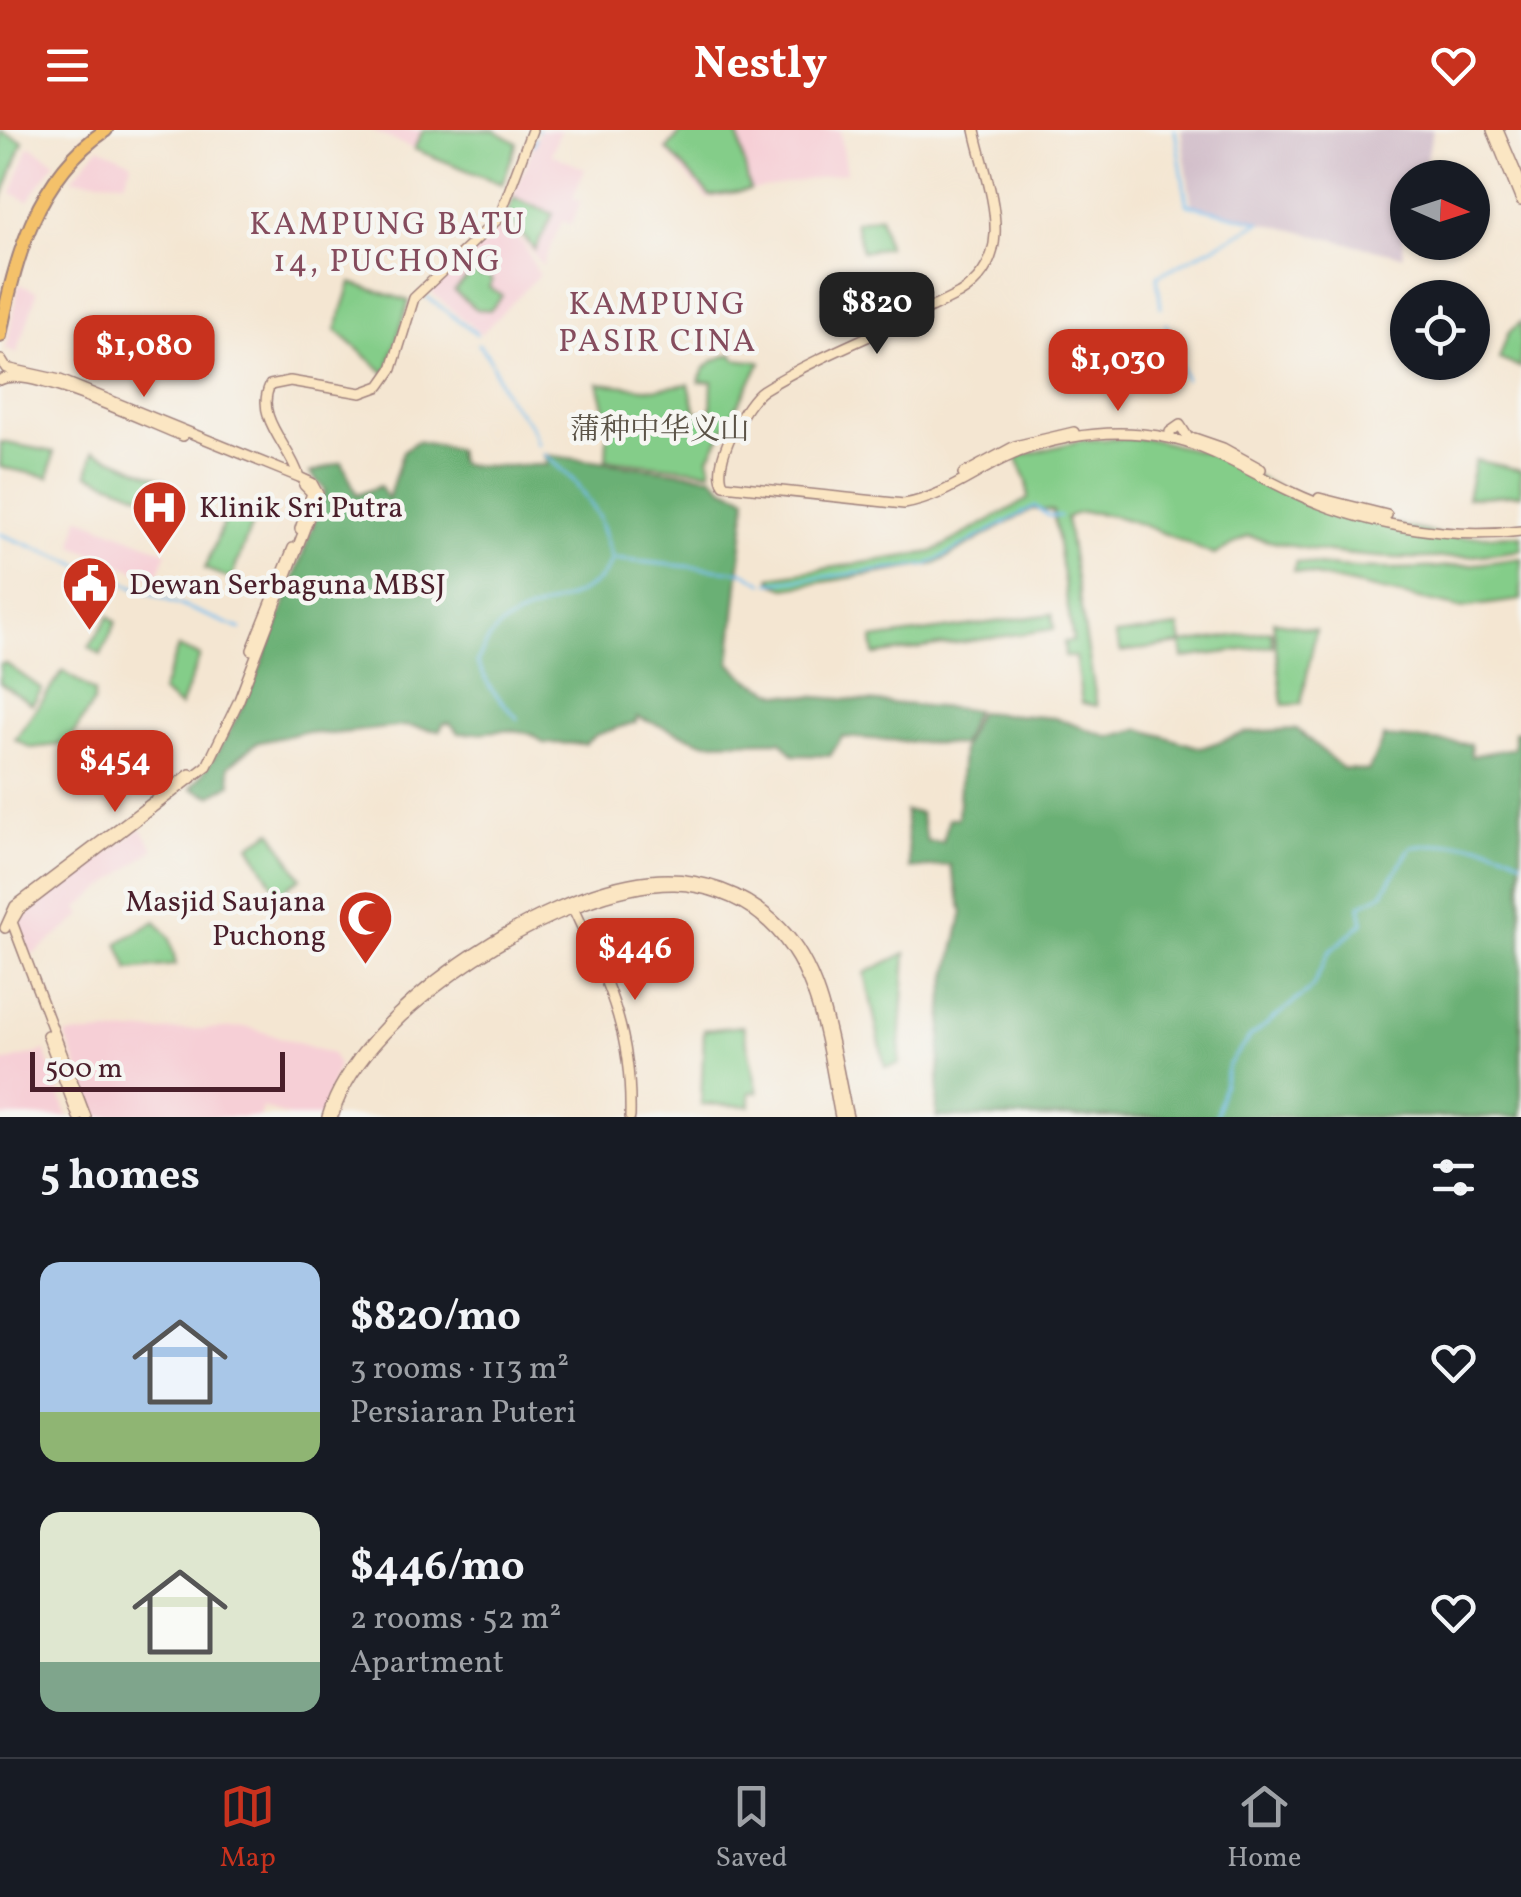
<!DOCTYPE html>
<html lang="en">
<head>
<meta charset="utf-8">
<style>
	body { margin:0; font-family:Vollkorn,"Noto Serif SC",serif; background:#20242c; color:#f1f3f6; height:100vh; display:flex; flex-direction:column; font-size:38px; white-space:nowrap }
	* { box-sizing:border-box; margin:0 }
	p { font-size:32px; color:#9ea1a6 }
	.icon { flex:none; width:55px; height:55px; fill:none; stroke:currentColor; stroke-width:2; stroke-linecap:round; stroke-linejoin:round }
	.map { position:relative; height:987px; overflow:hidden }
	.drawer { display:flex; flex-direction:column; background:#171b24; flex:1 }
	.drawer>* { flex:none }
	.needle { width:65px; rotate:93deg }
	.fabs { position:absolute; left:1390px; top:30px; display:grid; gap:20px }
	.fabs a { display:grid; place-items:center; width:100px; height:100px; border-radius:50%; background:#171b24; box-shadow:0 2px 8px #0004; font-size:50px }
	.scale { position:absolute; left:30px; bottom:25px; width:255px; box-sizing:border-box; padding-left:10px; border:5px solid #4a1f2b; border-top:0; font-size:28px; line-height:35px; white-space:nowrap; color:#4a1f2b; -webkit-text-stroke:8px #f6f6f2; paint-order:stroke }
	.price { position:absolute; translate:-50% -85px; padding:0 22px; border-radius:20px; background:#c8321e; color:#fff; font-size:32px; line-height:65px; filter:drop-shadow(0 2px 5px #0008) }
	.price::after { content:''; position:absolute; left:50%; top:60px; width:30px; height:22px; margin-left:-15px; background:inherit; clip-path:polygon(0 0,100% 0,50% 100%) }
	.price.active { background:#222; color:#fff }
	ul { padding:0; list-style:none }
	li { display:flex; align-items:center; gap:30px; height:250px; padding:0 40px }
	li span { display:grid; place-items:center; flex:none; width:280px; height:200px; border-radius:20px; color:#555 }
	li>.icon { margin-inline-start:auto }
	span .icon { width:120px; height:120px; fill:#fffc; stroke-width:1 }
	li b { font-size:42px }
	h2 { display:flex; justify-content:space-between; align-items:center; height:120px; padding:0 40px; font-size:42px }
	header { display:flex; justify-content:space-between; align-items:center; height:130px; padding:0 40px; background:#c8321e; color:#fff; font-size:45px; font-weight:700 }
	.dock { display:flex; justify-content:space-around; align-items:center; height:140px; border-top:2px solid #363941; background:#171b24; font-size:28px; color:#9ea1a6 }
	.dock a { display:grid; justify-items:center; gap:5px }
	.dock .active { color:#c8321e }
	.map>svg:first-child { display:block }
</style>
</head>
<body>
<header><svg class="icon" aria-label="menu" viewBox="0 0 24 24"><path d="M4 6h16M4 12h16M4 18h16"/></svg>Nestly<svg class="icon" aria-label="heart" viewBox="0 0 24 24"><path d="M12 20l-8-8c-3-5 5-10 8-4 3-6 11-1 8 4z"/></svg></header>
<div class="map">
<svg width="1521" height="987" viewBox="0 0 1521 987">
	<rect width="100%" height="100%" fill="#f6f6f2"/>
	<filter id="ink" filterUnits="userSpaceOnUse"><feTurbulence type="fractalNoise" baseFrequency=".01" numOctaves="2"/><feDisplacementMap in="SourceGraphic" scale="20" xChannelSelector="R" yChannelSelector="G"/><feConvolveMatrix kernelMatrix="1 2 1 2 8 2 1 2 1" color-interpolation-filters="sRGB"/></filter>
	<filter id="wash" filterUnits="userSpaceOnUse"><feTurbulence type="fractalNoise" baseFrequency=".0048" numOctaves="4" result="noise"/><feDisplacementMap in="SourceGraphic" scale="40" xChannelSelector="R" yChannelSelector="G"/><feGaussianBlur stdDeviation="2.25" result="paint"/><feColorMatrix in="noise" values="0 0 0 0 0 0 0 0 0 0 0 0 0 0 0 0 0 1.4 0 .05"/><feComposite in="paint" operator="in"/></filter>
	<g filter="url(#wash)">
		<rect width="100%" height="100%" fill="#f4e6d2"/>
		<path fill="#f6cfd6" d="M369 0H421L414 19Z
			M540 0H561L551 24 585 39 573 68 581 72 571 94 562 91 542 136 505 85Z
			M680 0H840L847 42 707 69 664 19Z
			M29 15 55 32 28 71 12 63Z
			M99 17 132 32 125 51 72 49Z
			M503 95 524 114 539 145 481 204 431 162Z
			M19 154 37 162 17 224 6 219Z
			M79 387 167 422 156 449 73 416Z
			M141 698 154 719 78 778 82 786 31 826 19 796 22 786Z
			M248 897 332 924 338 935 321 987H289L262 977 260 987H97L65 905Z
			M45 921 68 987H0V933Z"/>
		<path fill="#d1bdc9" d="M1181 0H1433L1422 47 1408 48 1403 126 1192 76Z"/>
		<path fill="#84cd89" stroke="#67765a" stroke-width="2.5" d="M423 0H494L517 13 502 54 414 19Z
			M683 0H737L750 60 710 66 667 19Z
			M0 1 23 11 0 74Z
			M514 68 553 84 535 120 506 86Z
			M880 86 887 117 862 122 855 92Z
			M473 142 481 147 485 143 492 151 489 157 502 166 490 180 476 179 454 161Z
			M351 153 409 171 386 244 336 200Z
			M1521 192V238L1499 229 1508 203Z
			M732 224 735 229 761 232 709 327 711 341 606 330 608 291 598 253 653 259 689 254 696 283 711 281 712 251 699 252C703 234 715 229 732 224Z
			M1146 308 1208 323 1317 377 1450 407 1521 405V420C1430 435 1337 429 1248 406L1214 425C1182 412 1095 367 1066 388L1097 576 1082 573 1075 527H1065L1064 512 1073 511 1053 381 1032 379 935 434 786 458 773 453 771 447 932 422 1028 369 1027 351 1016 327 1082 310Z
			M1 312 54 322 49 347 0 337Z
			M94 321 165 350 156 371 88 344Z
			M1475 330 1521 340V364L1467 368Z
			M230 376 255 386 231 449 205 439Z
			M1521 428V470L1460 478 1293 441 1296 432C1368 444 1448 439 1521 428Z
			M1052 484 1054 499 874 525 872 509Z
			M109 486 116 492 101 525 89 517Z
			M1273 491 1316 500 1301 574 1283 575Z
			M1179 497 1182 513 1271 501 1273 516 1183 528 1181 514 1121 522 1115 505Z
			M178 517 200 526 180 577 161 562Z
			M5 533 42 559 32 574 0 553V534Z
			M63 541 94 562V572L67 614 31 618 15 609Z
			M272 701 301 748 278 764 250 715Z
			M156 791 170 809 176 835 129 840 118 813Z
			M906 823 899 934 885 937 865 843Z
			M743 896 758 962H750V976L701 974 704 900Z"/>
		<path fill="#6bb075" stroke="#5a6850" stroke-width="2.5" d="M417 311 457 320 459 333C485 340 518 334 547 335L544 325 712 346 724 358 747 367 730 533 749 550 779 564 975 580 961 615 842 607 830 626 794 625 781 611 703 612 637 587 636 592 596 605 585 614 543 613C521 590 487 606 459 603L450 593 443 594 440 601 405 596 331 604 304 602 256 613 229 636 231 654 211 666 191 658C248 594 296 444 325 360L310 343 342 332 357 365 380 356 388 369 403 321Z
			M978 582 1055 588 1109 607 1141 599 1201 618 1247 602 1297 599 1342 638 1368 641 1384 607 1470 614 1471 626 1514 618V602L1521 601V987H936L944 864 963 782 950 735 910 739 905 681 920 683 927 712H943L949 688H958L962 618Z"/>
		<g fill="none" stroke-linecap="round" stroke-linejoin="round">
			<path stroke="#78c0f0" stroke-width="2.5" d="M538 1V0
				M533 15 535 8
				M427 167 477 204
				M1161 178 1157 146 1261 92 1187 74 1175 0
				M1166 194 1185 249
				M478 214C494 229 494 244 504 262 516 285 530 283 538 315
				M544 324 574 351 598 386 612 429 744 442 763 453
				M0 404 241 499
				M769 453 927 435 1035 376 1048 386H1060
				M518 589 491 559 477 532C482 523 487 511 493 504 525 469 595 477 612 429
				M1216 987 1228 935 1250 907 1312 858 1329 822 1363 793 1360 775 1382 764 1411 717C1450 712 1488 709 1521 730"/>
		</g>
	</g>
	<g filter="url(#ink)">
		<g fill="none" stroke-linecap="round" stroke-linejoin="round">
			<defs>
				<path id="secondary" d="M975 0C987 56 1021 127 959 164 896 197 824 222 763 260 745 272 710 335 724 355L904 374C940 368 969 346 1001 330 1043 309 1095 300 1142 304 1199 308 1241 338 1290 361 1356 393 1448 411 1521 401
					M1492 0 1521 71
					M1498 0 1521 54
					M1 230 6 238 60 250 299 347 312 353 318 364 239 570 207 636 19 780 12 792 86 987
					M0 250C27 234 150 294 183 306
					M1170 302 1180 295 1187 306
					M1194 308 1223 318 1261 339
					M963 344 1015 316 1074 302
					M299 347C291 317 254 288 270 255L290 251 361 263 380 256 392 239 414 168 499 88 532 0
					M1319 368 1387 385
					M300 399 312 363 304 355
					M252 520 293 418
					M572 776C608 854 632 899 630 987
					M5 798 15 776 190 644
					M47 905 78 987
					M334 984C365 879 567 753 675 755 704 756 738 767 760 786 820 833 826 917 840 987
					M327 987C359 880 541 761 650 750 699 745 747 762 781 797 828 845 833 924 848 987"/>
				<path id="highway" d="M0 206C14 130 37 46 106 0"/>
			</defs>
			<use href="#secondary" stroke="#9f827e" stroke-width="12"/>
			<use href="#highway" stroke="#9f827e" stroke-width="16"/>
			<use href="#secondary" stroke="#fbe6c3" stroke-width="9"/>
			<use href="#highway" stroke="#f4c16a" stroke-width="12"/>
		</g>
	</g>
	<defs>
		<symbol id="hospital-pin" viewBox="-11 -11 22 30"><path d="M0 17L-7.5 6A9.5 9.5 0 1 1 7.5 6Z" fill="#c8321e" stroke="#f6f6f2"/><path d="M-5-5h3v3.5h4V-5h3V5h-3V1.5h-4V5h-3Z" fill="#fff"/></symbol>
		<symbol id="civic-pin" viewBox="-11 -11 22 30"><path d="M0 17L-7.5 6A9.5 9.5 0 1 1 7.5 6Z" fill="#c8321e" stroke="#f6f6f2"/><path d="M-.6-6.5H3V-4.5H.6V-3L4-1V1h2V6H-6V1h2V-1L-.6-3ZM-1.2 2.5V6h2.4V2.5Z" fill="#fff"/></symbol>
		<symbol id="mosque-pin" viewBox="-11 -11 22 30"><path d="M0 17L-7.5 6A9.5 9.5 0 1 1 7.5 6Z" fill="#c8321e" stroke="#f6f6f2"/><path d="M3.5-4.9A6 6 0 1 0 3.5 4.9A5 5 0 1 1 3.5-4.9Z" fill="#fff"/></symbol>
	</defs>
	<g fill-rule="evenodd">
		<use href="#hospital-pin" x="128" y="346" width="63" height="86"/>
		<use href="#civic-pin" x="58" y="422" width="63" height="86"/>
		<use href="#mosque-pin" x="334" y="756" width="63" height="86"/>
	</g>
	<g text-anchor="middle" stroke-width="9" stroke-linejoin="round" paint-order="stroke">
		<g font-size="30" fill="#5b5347" stroke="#f6f6f2">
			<text x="660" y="309">蒲种中华义山</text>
		</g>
		<g font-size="30" fill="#4a1f2b" stroke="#f6f6f2" text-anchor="start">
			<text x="199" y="387">Klinik Sri Putra</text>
			<text x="129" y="464">Dewan Serbaguna MBSJ</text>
			<text x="326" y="781" text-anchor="end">Masjid Saujana<tspan x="326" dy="34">Puchong</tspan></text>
		</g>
		<g font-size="32" letter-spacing="2.5" fill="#854c5d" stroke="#f6f6f2">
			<text x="388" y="104">KAMPUNG BATU<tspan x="388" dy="37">14, PUCHONG</tspan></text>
			<text x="658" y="184">KAMPUNG<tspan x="658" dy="37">PASIR CINA</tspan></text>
		</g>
	</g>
</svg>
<div class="fabs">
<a><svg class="needle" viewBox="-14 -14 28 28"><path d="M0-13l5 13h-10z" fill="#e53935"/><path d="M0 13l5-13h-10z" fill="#9ea1a6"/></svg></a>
<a><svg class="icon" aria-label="locate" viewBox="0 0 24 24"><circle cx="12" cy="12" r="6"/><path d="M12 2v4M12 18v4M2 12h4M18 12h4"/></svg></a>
</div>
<div class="scale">500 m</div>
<b class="price active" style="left:877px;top:227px">$820</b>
<b class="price" style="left:144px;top:270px">$1,080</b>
<b class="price" style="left:1118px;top:284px">$1,030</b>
<b class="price" style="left:115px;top:685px">$454</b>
<b class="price" style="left:635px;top:873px">$446</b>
</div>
<section class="drawer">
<h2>5 homes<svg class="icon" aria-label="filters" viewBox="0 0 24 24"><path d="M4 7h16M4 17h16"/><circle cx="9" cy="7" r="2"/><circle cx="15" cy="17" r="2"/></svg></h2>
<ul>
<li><span style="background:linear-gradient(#a9c7e8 75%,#8fb573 0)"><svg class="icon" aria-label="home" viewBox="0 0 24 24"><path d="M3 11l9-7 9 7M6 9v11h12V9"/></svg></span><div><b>$820/mo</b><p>3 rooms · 113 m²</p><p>Persiaran Puteri</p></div><svg class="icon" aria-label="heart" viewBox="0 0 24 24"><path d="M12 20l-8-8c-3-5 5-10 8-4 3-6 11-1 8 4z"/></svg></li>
<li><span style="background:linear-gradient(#dfe7d0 75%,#7fa58c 0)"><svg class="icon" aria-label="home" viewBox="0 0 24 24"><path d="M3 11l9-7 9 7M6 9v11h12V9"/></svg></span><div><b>$446/mo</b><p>2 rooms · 52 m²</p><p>Apartment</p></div><svg class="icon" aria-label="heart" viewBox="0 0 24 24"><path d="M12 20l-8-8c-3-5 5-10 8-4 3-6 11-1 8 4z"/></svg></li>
</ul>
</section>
<nav class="dock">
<a class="active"><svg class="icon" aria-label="map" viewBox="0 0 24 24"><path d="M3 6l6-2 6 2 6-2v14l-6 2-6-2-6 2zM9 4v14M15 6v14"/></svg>Map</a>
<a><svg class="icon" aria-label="saved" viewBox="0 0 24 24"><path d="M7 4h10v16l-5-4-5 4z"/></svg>Saved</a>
<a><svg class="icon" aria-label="home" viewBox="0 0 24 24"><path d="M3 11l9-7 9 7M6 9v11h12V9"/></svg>Home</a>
</nav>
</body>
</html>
